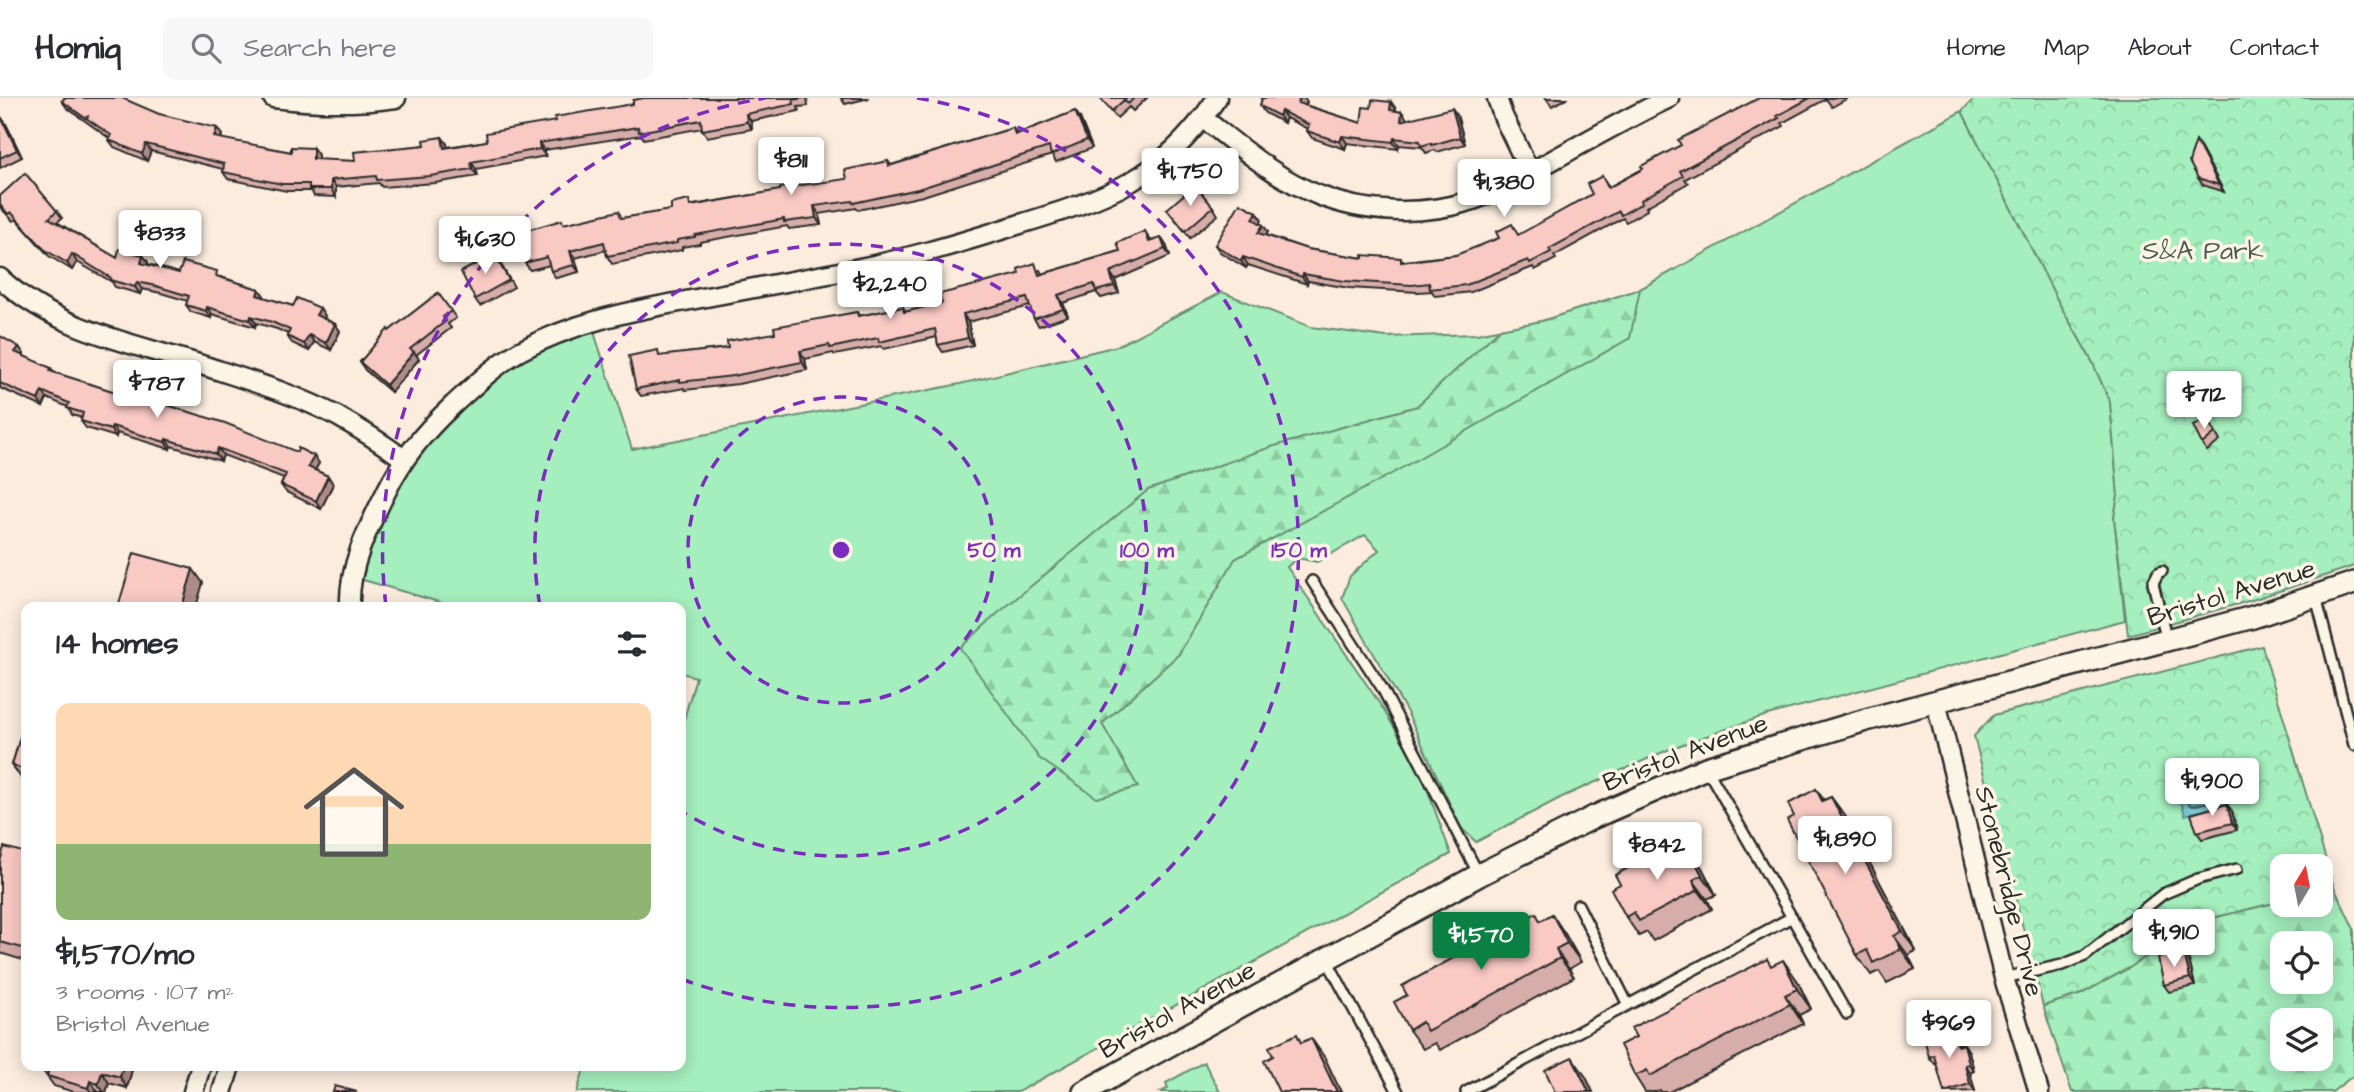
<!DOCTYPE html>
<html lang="en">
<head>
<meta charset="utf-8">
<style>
	body { margin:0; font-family:"Architects Daughter",sans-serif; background:#f7f7f7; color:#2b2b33; height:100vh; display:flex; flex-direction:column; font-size:26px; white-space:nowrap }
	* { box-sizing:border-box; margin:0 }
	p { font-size:23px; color:#7c7c81 }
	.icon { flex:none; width:38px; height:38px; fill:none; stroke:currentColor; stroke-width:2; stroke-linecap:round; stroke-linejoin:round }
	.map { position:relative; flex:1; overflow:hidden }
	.panel { position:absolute; left:21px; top:504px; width:665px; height:469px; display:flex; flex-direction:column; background:#fff; border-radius:14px; box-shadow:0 4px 18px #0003 }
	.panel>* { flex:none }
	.needle { width:46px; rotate:10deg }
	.controls { position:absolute; left:2270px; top:756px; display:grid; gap:14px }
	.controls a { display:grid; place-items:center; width:63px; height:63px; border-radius:14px; background:#fff; box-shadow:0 4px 18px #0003; font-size:35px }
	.price { position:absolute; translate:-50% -60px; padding:0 16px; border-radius:7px; background:#fff; color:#222; font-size:23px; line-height:46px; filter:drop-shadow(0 2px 4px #0008) }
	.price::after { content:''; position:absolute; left:50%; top:42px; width:21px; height:16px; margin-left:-10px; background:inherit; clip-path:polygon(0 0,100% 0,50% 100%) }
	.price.on { background:#0b8043; color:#fff }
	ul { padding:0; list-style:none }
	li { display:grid; align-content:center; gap:14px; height:371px; padding:0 35px }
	li span { display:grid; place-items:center; height:217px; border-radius:14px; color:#555 }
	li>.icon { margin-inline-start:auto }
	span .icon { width:126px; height:126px; fill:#fffc; stroke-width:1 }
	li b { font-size:30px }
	h2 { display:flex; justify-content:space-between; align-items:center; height:84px; padding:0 35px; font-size:30px }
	header { display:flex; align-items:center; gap:42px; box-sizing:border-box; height:98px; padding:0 35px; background:#fff; border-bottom:2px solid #e1e1e2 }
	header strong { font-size:33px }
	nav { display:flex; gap:38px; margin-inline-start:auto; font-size:24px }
	.search { width:490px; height:63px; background:#f7f7f7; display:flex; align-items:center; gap:18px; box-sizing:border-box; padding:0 24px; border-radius:14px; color:#7c7c81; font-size:26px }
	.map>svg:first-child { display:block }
</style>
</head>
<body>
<header>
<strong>Homiq</strong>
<div class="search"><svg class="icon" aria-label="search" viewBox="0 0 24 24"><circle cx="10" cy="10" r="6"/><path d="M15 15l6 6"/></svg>Search here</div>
<nav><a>Home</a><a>Map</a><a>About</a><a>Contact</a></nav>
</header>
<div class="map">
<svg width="2354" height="994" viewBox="0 0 2354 994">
	<defs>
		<pattern id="forest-firs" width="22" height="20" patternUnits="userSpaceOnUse" patternTransform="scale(1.75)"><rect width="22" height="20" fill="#a5efbe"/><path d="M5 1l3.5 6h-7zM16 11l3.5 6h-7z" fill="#8ecda3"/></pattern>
		<pattern id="park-crowns" width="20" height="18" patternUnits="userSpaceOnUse" patternTransform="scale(1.75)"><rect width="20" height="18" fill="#a5efbe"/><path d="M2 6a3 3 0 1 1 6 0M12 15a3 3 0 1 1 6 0" fill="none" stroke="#8ecda3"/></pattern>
		<pattern id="water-rules" width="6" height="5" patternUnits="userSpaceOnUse" patternTransform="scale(1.75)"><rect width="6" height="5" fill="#85d6df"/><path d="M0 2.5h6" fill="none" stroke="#73b8c0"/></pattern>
	</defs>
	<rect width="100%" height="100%" fill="#fbecde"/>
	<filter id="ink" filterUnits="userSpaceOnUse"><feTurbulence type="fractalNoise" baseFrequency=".0143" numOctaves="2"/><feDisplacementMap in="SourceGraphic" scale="14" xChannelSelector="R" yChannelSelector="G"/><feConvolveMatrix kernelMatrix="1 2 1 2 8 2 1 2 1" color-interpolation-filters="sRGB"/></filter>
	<g filter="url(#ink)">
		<path fill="#a5efbe" stroke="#688d74" stroke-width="2" d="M1962 13 2059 205 2092 263 2110 304 2118 398 2114 419 2125 522 1767 617 1672 650 1562 699 1476 744 1461 730 1408 616 1342 500 1350 478 1379 452 1365 437 1317 464 1297 460 1287 469 1380 606 1420 672 1451 756 1018 994H577L585 968H681V632L696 579 681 575V509H456L353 479 393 379 478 284 591 225 632 351 960 286 1117 248 1222 194 1311 229 1386 239 1477 236 1542 223 1640 191Z
			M1204 964 1220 994H1161L1168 990 1166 985Z"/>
		<path fill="url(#forest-firs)" stroke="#688d74" stroke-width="2" fill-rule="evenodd" d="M1640 191 1630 240 1393 375 1235 461 1179 556 1102 626 1138 689 1097 700 1039 660 960 550 997 516 1148 392 1271 349 1417 308 1500 231 1542 223Z
			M2334 789 2354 831V977L2332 994H2072L2043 908 2081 896 2129 870 2200 823 2282 803V807H2320L2321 793ZM2282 845H2320V884H2282ZM2282 922H2320V961H2282Z"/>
		<path fill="url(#park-crowns)" stroke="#688d74" stroke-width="2" d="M1975 0H2354V468L2252 502 2128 537 2114 419 2118 398 2110 304 2092 263 2059 205 1962 13Z
			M2262 548 2334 789 2321 793 2320 768H2282V803L2200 823 2129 870 2081 896 2043 908 1974 638 1994 617Z"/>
		<path fill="url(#water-rules)" stroke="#619297" stroke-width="2" d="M2245 673 2252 699 2185 717 2177 690Z"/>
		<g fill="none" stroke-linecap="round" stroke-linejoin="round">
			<path stroke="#4f6f73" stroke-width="2" d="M2237 682 2240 684 2242 691 2241 695 2193 708 2189 706 2187 698 2189 695Z"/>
			<defs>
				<path id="service" d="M2162 473 2158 475 2153 485 2167 543
					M1312 483 1382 590 1479 777
					M2316 499 2354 647
					M1707 671 1847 916
					M1578 807 1628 907
					M1327 862 1398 994
					M2004 880 2062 867 2085 858 2163 796 2198 781 2237 771
					M1466 994 1792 819"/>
				<path id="minor" d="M273 0C314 5 355 6 396 0
					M1497 0 1503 18 1530 74
					M1203 20C1239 48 1275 80 1318 97 1365 116 1422 118 1470 103 1499 94 1525 77 1551 63 1590 41 1629 19 1669 0
					M0 180C58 234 135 245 208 269 251 283 297 297 337 318 360 331 382 345 404 361
					M350 509C348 468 369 428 387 392 403 359 426 332 453 307 474 288 495 267 520 253 570 226 625 214 680 204 731 194 783 185 834 175 897 164 957 146 1017 127 1109 99 1160 83 1217 0
					M1936 604 2004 880 2039 994
					M193 994 201 968
					M222 994 230 968"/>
				<path id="tertiary" d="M1084 994 1479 777 1594 719 1706 670 1866 622 2253 519 2354 485"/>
			</defs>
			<use href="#service" stroke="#2b2b2b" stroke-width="14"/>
			<use href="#minor" stroke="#2b2b2b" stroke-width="23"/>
			<use href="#tertiary" stroke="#2b2b2b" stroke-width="26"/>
			<use href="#service" stroke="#fcf5e5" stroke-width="9"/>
			<use href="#minor" stroke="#fcf5e5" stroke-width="18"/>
			<use href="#tertiary" stroke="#fcf5e5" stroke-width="21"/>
		</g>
		<path fill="#d6ada9" stroke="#2b2b2b" stroke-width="2" d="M644 0H807L808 8 798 9 799 13 751 23 752 31 707 39 702 30 644 41 641 37 544 52 546 58 476 71 478 78 435 85 382 89 379 85 336 89V99L314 98 311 93H287L228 81 223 74V71L151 53 147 63 114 49 109 42V40L67 10 62 3 159 16 222 37 221 41 291 54 313 50 318 57V62L355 63 425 47 442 39 447 46V49L487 43 556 23 633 6Z
			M841 0H869L845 6Z
			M1100 0H1147L1133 13 1129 9 1117 20Z
			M1262 0H1304L1307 4 1305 7 1361 25 1371 10 1391 4 1396 11V13L1402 14 1407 22 1457 17 1465 46 1437 54 1435 52 1426 55 1422 49 1399 47 1398 51 1347 45 1345 51 1312 40 1307 33 1308 31 1286 20 1284 25 1265 15 1260 8Z
			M1546 0H1568L1552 8Z
			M1759 0H1848L1832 9 1826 1 1782 25 1784 28 1685 81 1688 85 1646 109 1647 112 1626 124 1623 120 1554 158 1556 161 1535 172 1533 169 1471 194 1435 198 1432 193 1418 194 1349 190 1308 183 1307 186 1248 167 1246 170 1220 154 1215 147 1257 114 1262 122 1260 125 1263 127 1268 134 1266 137 1307 151 1363 160 1404 163 1456 157 1519 137 1592 96 1602 78 1609 89 1643 71 1681 47Z
			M1075 13 1080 20 1092 50 1056 64 1052 57 923 98 858 112 856 110 819 116 821 127 789 131 787 128 700 144V146L682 149V152L612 166 607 158 606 152 575 160 579 174 556 180 551 173 550 167 530 172 525 165 564 126 624 120 671 112 693 107 847 81 888 63 891 67 1013 30 1017 36Z
			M0 19H1L6 26 22 59 0 70Z
			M2201 51 2224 94 2203 87 2198 80Z
			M0 98 57 113 62 120 57 124 117 160 148 164V166L179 175 221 179 259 191 264 198 263 199 293 208 320 210 325 218 323 220 335 226 340 233 331 252 314 244 309 253 292 245 287 238 288 236 277 231 256 225 255 229 212 216 211 220 191 214 186 207 188 203 161 195 142 191 140 196 115 189 112 184 77 164 72 172 49 158 16 121 13 123 0 109Z
			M1213 109 1218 117 1190 140 1167 111Z
			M1145 133 1151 143 1161 140 1166 147 1170 158 1115 182 1119 195 1101 200 1096 194 1063 205 1068 218 1039 228 1034 221 1030 208 968 224 973 247 943 254 938 247 937 239 884 251 881 248 835 257 833 255 805 261 807 272 738 286 685 292 684 290 641 298 636 291 662 258 728 250 775 235 857 214 859 218 903 209 906 214 942 205 1040 172 1042 176 1120 153Z
			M499 163 514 189 480 208 475 201Z
			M438 195 456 220 448 226 451 230 416 257 419 261 391 294 365 272 360 264 389 233Z
			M0 238 19 249 24 256 23 258 51 270 55 275 131 299H152L156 304 319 365 315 372 328 378 333 386 321 411 286 394 281 387 284 380 223 357 221 363 171 348 170 351 117 335 116 339 86 330 81 323 82 320 72 317 68 309 47 300 43 309 0 290Z
			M2212 328 2220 343 2207 353 2202 346Z
			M26 619V682L22 681 12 667Z
			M1816 691 1824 702 1831 699 1845 718 1916 853 1908 857 1915 871 1887 885 1879 873 1871 877 1857 857 1794 718Z
			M2232 713 2237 732 2202 741 2197 734Z
			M1674 745 1680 754 1702 770 1716 797 1707 801 1712 811 1653 843 1647 834 1639 838 1626 819 1620 786Z
			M26 755V863L0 855V764Z
			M1541 822 1565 836 1581 864 1569 871 1574 879 1440 952 1435 945 1423 951 1409 932Z
			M2189 862 2195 888 2169 894 2164 887Z
			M1772 868 1797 882 1811 911 1799 917 1803 926 1669 994H1661L1660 992 1656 994H1645L1635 978Z
			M1958 938 1961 947 1964 946 1969 954 1974 973 1970 975 1975 993 1945 994 1936 965 1935 966 1929 959Z
			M133 968 127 990 109 985 106 994H74L54 988 40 969Z"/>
		<path fill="#ae8d89" stroke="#2b2b2b" stroke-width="2" d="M1300 0H1304L1307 4 1303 12 1298 5Z
			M1391 4 1396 11 1395 19 1390 12Z
			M1452 10 1457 17 1465 46 1460 39Z
			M1075 13 1080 20 1092 50 1087 42Z
			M1281 13 1286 20 1284 25 1279 18Z
			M1402 14 1407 21 1406 31 1401 23Z
			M746 16 751 23 752 31 747 24Z
			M1 19 6 26 22 59 17 52Z
			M217 30 222 37 219 46 214 39Z
			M1342 38 1347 45 1345 51 1340 44Z
			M442 39 447 46 449 57 444 50Z
			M1394 40 1399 47 1398 51 1393 44Z
			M2196 43 2201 51 2224 94 2219 87Z
			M539 45 544 52 546 58 540 51Z
			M146 46 151 53 147 63 142 56Z
			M313 50 318 57V69L313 61Z
			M471 64 476 71 478 78 472 71Z
			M331 82 336 89V99L331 91Z
			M814 108 819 116 821 127 816 120Z
			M1257 114 1262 122 1258 128 1253 121Z
			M1263 127 1268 134 1263 142 1258 135Z
			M1161 140 1166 147 1170 158 1165 151Z
			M570 153 575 160 579 174 574 167Z
			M72 156 77 164 72 172 67 165Z
			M143 157 148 164 146 172 141 165Z
			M1243 159 1248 167 1246 170 1241 163Z
			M1110 174 1115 182 1119 195 1114 188Z
			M1303 176 1308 183 1307 186 1302 179Z
			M137 184 142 191 140 196 135 189Z
			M259 191 264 198 262 204 257 197Z
			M1058 197 1063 205 1068 218 1063 211Z
			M207 209 212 216 211 220 206 213Z
			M320 210 325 218 322 224 316 217Z
			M963 216 968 224 973 247 968 240Z
			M251 218 256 225 255 229 250 222Z
			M335 226 340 233 331 252 326 245Z
			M309 237 314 244 309 253 304 246Z
			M19 249 24 256 20 262 15 254Z
			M800 253 805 261 807 272 802 264Z
			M414 254 419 261 391 294 386 287Z
			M42 293 47 300 43 309 38 302Z
			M112 328 117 335 116 339 111 332Z
			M166 341 171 348 170 351 165 344Z
			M218 350 223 357 221 363 216 356Z
			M314 358 319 365 313 376 308 369Z
			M328 378 333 386 321 411 316 403Z
			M193 471 203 485 196 509H187L183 505Z
			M1831 699 1845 718 1916 853 1902 833Z
			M2227 706 2232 713 2237 732 2232 725Z
			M1688 750 1702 770 1716 797 1702 777Z
			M1693 782 1707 801 1712 811 1698 792Z
			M1552 816 1565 836 1581 864 1567 845Z
			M1894 838 1908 857 1915 871 1901 851Z
			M1556 851 1569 871 1574 879 1560 860Z
			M2184 855 2189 862 2195 888 2190 880Z
			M1783 862 1797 882 1811 911 1797 891Z
			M1785 897 1799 917 1803 926 1790 906Z
			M1953 931 1958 938 1963 955 1958 948Z
			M1311 940 1325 960 1341 994H1337Z
			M1964 946 1969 954 1974 973 1969 966Z
			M1572 959 1586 979 1593 994H1589Z
			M1965 967 1970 975 1975 993 1970 986Z
			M123 968H133L127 990 120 979Z
			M102 974 109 985 106 994H104L98 986Z
			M90 983 98 994H91L88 990Z"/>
		<path fill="#f9c9c4" stroke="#2b2b2b" stroke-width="2" d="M64 0H122L159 16 217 30 214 39 291 54V49L313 50V61L355 63 354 54 425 47 424 42 442 39 444 50 487 43 486 35 556 23 555 19 633 6V2L644 0H803L793 2 794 6 746 16 747 24 702 32 701 22 639 34 638 29 539 45 540 51 471 64 472 71 430 78 377 82 376 78 331 82V91H309V86H282L223 74 224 66 146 46 142 56 109 42 111 37 86 20 89 18 85 20 62 3Z
			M1100 0H1134L1128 6 1124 2 1112 13Z
			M1262 0H1300L1298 5 1361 25 1363 9 1371 10 1372 2 1391 4 1390 12 1402 14 1401 23 1452 10 1460 39 1432 47 1431 45 1421 48 1420 43 1394 40 1393 44 1342 38 1340 44 1307 33 1309 27 1281 13 1279 18 1260 8Z
			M1759 0H1810L1777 18 1779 20 1680 73 1683 78 1641 102 1642 105 1621 117 1619 113 1549 151 1551 154 1530 165 1528 162 1466 187 1430 191 1429 185 1412 187 1344 183 1303 176 1302 179 1243 159 1241 163 1215 147 1240 105 1257 114 1253 121 1263 127 1258 135 1307 151 1363 160V157L1401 160V164L1456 157 1499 140 1496 134 1512 126 1518 137 1592 96 1587 86 1602 78 1608 90 1643 71 1641 68 1681 47 1678 42Z
			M1075 13 1087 42 1051 57 1049 49 918 91 853 105 852 103 814 108 816 120 784 124V121L695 137V139L677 142V145L607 158 604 144 570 153 574 167 551 173 547 159 525 165 517 135 562 122 563 126 619 113 621 120 671 112V106L689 102 690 108 780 92V90L847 81 845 72 888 63 889 68 1013 30 1015 37Z
			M0 19H1L17 52 0 60Z
			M2196 43 2219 87 2198 80 2189 64Z
			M25 75 57 113 49 120 117 160 119 151 143 157 141 165 179 175 183 164 217 173 216 178 259 191 257 197 293 208 297 200 320 210 316 217 335 226 326 245 309 237 304 246 287 238 290 232 272 224 251 218 250 222 207 209 206 213 186 207 189 198 156 188 137 184 135 189 110 182 111 180 72 156 67 165 44 151 11 114 8 116 0 107V98Z
			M1195 87 1213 109 1185 133 1167 111Z
			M1145 133 1149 144 1161 140 1165 151 1110 174 1114 188 1096 193 1094 186 1058 197 1063 211 1034 221 1027 200 963 216 968 240 938 247 935 231 879 244 878 240 830 250 829 247 800 253 802 264 733 278 680 284V282L636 291 629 258 658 252 659 258 728 250 727 243 775 235 774 229 857 214 858 218 903 209 904 214 942 205 940 196 1019 176 1018 171 1035 165 1039 177 1120 153 1117 145Z
			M494 156 509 182 475 201 461 174Z
			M438 195 451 213 443 219 446 223 410 251 414 254 386 287 360 264 388 231 389 233Z
			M0 238 19 249 15 254 51 270 50 273 131 299 133 293 152 299 151 302 225 325 297 354 298 350 314 358 308 369 328 378 316 403 281 387 286 376 218 350 216 356 166 341 165 344 112 328 111 332 81 323 83 315 67 310 69 305 42 293 38 302 0 285Z
			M2207 321 2215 335 2202 346 2193 328Z
			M134 455 193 471 183 505 188 506 187 509H118Z
			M26 619V672L12 667Z
			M1816 691 1822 703 1831 699 1902 833 1894 838 1901 851 1873 865 1867 852 1857 857 1787 722 1794 718 1788 706Z
			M2227 706 2232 725 2197 734 2191 716Z
			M1674 745 1679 755 1688 750 1702 777 1693 782 1698 792 1639 823 1634 814 1626 819 1611 791 1620 786 1615 777Z
			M4 749 26 755V851L0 844V764Z
			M1536 815 1540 823 1552 816 1567 845 1556 851 1560 860 1427 933 1422 924 1409 932 1394 904 1407 897 1402 888Z
			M2184 855 2190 880 2164 887 2158 860Z
			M1767 861 1771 868 1783 862 1797 891 1785 897 1790 906 1650 978 1647 972 1635 978 1620 947 1636 939 1631 930Z
			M1953 931 1958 948 1964 946 1969 966 1965 967 1970 986 1944 994 1934 957 1929 959 1924 940Z
			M1297 936 1301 945 1311 940 1337 994H1279L1264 963 1273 958 1269 949Z
			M1572 959 1589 994H1555L1545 972Z
			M40 968H123L120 979 102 974 98 986 90 983 88 990 47 978 49 971 40 969Z
			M335 988 357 994H333Z"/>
	</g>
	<g fill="none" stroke="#7b2cbf" stroke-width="3.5" stroke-dasharray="12 9">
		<circle cx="841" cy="452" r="153"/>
		<path d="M540 508A306 306 0 1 1 681 713"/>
		<path d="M386 508A458 458 0 0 1 765 0M917 0A458 458 0 1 1 684 882"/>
	</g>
	<g text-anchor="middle" stroke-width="7" stroke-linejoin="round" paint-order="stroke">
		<g font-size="26" fill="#4a5c50" stroke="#fcf5e5">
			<text x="2203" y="161">S&amp;A Park</text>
		</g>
		<g font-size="26" fill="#2b2b2b" stroke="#fcf5e5">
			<text transform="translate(2231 494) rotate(-17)" y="9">Bristol Avenue</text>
			<text transform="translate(1685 654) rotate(-21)" y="9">Bristol Avenue</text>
			<text transform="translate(2010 793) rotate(76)" y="9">Stonebridge Drive</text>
			<text transform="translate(1177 911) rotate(-29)" y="9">Bristol Avenue</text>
		</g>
	</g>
	<circle cx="841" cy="452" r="10" fill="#7b2cbf" stroke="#fcf5e5" stroke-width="3.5"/>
	<g font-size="21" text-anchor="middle" font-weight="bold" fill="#7b2cbf" stroke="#fcf5e5" stroke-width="7" stroke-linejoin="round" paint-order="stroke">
		<text x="994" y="459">50 m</text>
		<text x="1147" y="459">100 m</text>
		<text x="1299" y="459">150 m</text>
	</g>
</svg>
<div class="controls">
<a><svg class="needle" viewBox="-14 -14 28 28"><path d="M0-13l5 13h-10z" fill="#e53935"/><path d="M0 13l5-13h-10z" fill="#7c7c81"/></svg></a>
<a><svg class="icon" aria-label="locate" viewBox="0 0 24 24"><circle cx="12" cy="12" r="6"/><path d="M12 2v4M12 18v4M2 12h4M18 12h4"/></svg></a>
<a><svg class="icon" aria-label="layers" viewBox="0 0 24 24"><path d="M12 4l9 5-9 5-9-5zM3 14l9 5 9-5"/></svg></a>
</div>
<b class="price" style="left:791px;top:99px">$811</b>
<b class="price" style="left:1190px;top:110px">$1,750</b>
<b class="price" style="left:1504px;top:121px">$1,380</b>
<b class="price" style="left:160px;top:172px">$833</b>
<b class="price" style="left:485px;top:178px">$1,630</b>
<b class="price" style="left:890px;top:223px">$2,240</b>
<b class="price" style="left:157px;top:322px">$787</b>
<b class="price" style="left:2204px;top:333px">$712</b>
<b class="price" style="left:2212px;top:720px">$1,900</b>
<b class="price" style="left:1845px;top:778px">$1,890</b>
<b class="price" style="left:1657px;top:784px">$842</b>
<b class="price" style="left:2174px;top:871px">$1,910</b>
<b class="price on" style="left:1481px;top:874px">$1,570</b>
<b class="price" style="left:1949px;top:962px">$969</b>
<section class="panel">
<h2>14 homes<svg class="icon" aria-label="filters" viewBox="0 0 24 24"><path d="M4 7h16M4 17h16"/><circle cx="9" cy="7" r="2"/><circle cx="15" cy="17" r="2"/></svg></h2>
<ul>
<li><span style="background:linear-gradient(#ffd9b3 65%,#8fb573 0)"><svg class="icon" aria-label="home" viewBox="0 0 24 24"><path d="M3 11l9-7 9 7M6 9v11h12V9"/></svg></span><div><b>$1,570/mo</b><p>3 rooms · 107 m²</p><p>Bristol Avenue</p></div></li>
</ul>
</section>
</div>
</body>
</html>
